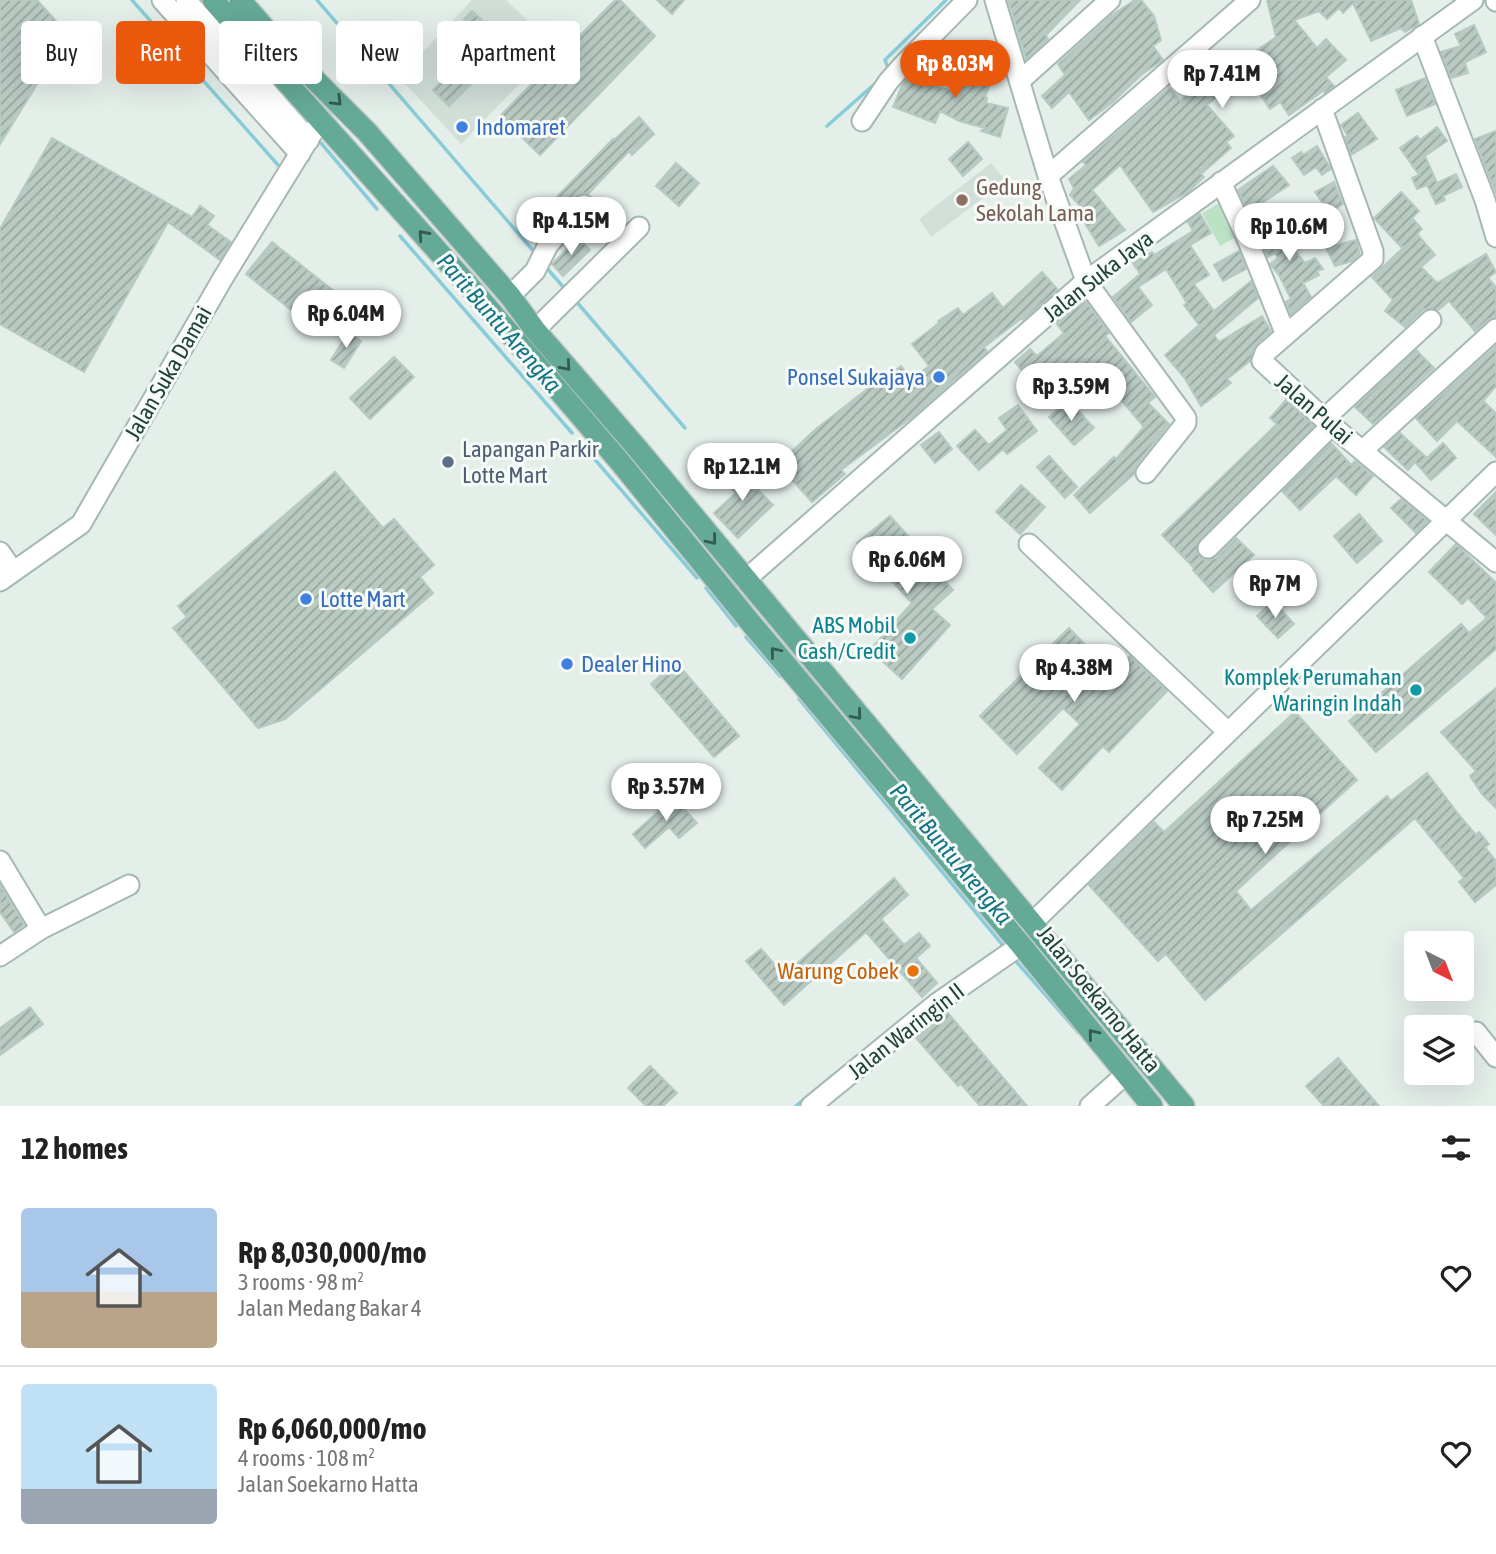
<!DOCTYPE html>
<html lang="en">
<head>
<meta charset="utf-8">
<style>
	body { margin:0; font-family:"Asap Condensed",sans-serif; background:#f2f2f2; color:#222; height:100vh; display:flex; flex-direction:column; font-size:26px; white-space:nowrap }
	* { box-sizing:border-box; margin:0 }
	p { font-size:23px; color:#767676 }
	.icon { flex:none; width:38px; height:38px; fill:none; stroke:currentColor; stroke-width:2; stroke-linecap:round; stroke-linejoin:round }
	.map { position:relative; height:1106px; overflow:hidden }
	.side { display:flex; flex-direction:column; background:#fff; flex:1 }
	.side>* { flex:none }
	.hud { position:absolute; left:21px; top:21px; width:700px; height:63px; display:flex; gap:14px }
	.needle { width:46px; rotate:138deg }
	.controls { position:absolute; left:1404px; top:931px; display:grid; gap:14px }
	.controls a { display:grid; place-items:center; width:70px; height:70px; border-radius:7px; background:#fff; box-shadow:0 7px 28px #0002; font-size:35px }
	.price { position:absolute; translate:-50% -60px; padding:0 16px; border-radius:24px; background:#fff; color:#222; font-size:23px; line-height:46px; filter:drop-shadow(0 2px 4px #0008) }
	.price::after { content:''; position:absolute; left:50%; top:42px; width:21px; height:16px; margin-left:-10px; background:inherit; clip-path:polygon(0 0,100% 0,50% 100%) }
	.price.active { background:#ea580c; color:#fff }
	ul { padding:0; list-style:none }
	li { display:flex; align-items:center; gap:21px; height:175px; padding:0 21px }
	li+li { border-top:2px solid #e0e0e0 }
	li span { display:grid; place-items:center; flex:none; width:196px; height:140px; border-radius:7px; color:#555 }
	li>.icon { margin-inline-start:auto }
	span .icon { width:84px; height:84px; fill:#fffc; stroke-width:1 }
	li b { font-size:30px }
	h2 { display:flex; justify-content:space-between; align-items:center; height:84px; padding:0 21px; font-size:30px }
	.tag { padding:0 24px; border-radius:7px; background:#fff; box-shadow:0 7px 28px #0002; font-size:24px; line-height:63px }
	.tag.active { background:#ea580c; color:#fff }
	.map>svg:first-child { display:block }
</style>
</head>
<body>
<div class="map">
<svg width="1496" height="1106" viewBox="0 0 1496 1106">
	<defs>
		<pattern id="building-hatch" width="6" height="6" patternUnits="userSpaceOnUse" patternTransform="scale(1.75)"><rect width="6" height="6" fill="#b9cac3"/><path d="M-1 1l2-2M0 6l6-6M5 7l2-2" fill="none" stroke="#96a69f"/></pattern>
	</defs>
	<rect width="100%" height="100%" fill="#e5efea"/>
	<path fill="#d2dfd9" d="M472 0H506L555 47 461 144 399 77Z
		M991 163 1006 181 931 237 919 219Z"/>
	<path fill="#bce2c6" d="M1223 201 1241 234 1220 246 1202 213Z"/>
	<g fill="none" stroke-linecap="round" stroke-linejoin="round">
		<path stroke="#88ccd9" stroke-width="3.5" d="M132 0 278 165
			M317 0 536 254
			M889 71 885 60 946 0
			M827 126 878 81
			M321 143 377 209
			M400 236 572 433
			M545 266 565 289
			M575 300 685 428
			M585 448 697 578
			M706 588 736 626
			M746 637 780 676
			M799 699 1005 948
			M1014 959 1078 1032
			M796 1106 808 1096"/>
	</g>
	<path fill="url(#building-hatch)" stroke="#b6cac2" stroke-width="2" d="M0 0H37L68 34 0 144Z
		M615 0H620L655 36 540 155 500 116Z
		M657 0H684L672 14Z
		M1008 0H1080L1046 35 1048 39 1026 59Z
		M1135 0H1141L1154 16 1161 40 1153 46 1163 60 1141 75 1113 102 1089 120 1069 92 1052 108 1042 96 1065 75 1058 64 1112 15Z
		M1267 0H1411L1419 24 1405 32 1401 28 1371 41 1353 3 1343 13 1339 8 1327 19 1319 11 1294 20 1317 48 1326 39 1346 60 1326 77 1334 86 1325 93 1323 91 1289 115 1280 102 1270 109 1245 72 1207 105 1234 136 1226 142 1231 148 1201 174 1204 177 1188 192 1153 212 1120 165 1092 190 1125 230 1099 246 1080 215 1085 211 1070 195 1074 188 1069 179 1086 165 1083 162 1169 88 1180 101 1220 67 1225 73 1276 37Z
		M472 11 482 20 474 28 464 19Z
		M1474 25 1486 52 1465 62 1468 73 1451 78 1441 52 1461 46 1455 34Z
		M487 36 503 52 449 106 433 90Z
		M971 61 995 70 985 97 987 98 986 103 1008 108 1000 137 981 131 985 128 959 121 940 111 935 123 893 107 903 83 908 78 916 82 920 73 937 80 935 86 959 93Z
		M1425 78 1435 104 1407 116 1396 90Z
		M1358 113 1377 139 1351 155 1345 137 1348 136 1341 125Z
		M639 117 654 134 632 155 629 151 588 194 581 193 575 197 558 216 548 206 613 139 614 140Z
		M1437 127 1447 141 1425 156 1437 183 1456 174 1462 187 1443 196 1445 200 1436 204 1427 185 1417 189 1412 178 1419 175 1400 148 1417 136 1420 140Z
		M1496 131V194L1475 139Z
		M52 138 192 217 200 206 214 216 207 225 231 242 220 260 168 222 84 372 0 324V229Z
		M968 142 982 159 963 176 949 159Z
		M1317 146 1331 169 1322 175 1316 167 1304 175 1292 158 1301 152 1303 155Z
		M676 163 699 183 679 206 656 186Z
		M1273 166 1289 185 1248 212 1238 190Z
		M1334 182 1343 204 1329 212 1315 192Z
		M1401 192 1419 211 1412 218 1422 229 1417 234 1435 255 1421 267 1437 283 1486 254 1496 272 1488 278 1496 287V317L1488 320 1475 331 1449 301 1438 310 1424 309 1405 327 1385 311 1393 300 1372 277 1405 246 1401 247 1374 218Z
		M1200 214 1211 233 1190 245 1209 275 1194 284 1214 311 1251 281 1258 298 1214 335 1219 342 1262 316 1271 331 1257 344 1250 361 1227 379 1231 383 1201 406 1184 377 1165 355 1199 325 1184 305 1187 303 1166 269 1138 287 1152 305 1131 322 1113 297 1140 274 1133 263 1152 252 1154 255 1193 231 1188 222Z
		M1284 216 1294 230 1284 238 1305 263 1315 258 1323 269 1317 271 1319 275 1303 283 1311 297 1291 314 1286 302 1291 299 1279 275 1270 264 1278 258 1275 253 1268 257 1259 235Z
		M578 238 590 250 563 276 552 264Z
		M1356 240 1360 254 1352 261 1335 266 1326 248Z
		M272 242 340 296 314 328 246 274Z
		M1239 251 1246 269 1223 281 1214 265Z
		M1042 272 1058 290 1023 320 1022 318 984 347 987 351 912 417 841 470 845 474 812 502 778 464 816 429 880 379 882 381 901 366 911 380 929 366 912 344 939 323 938 321 958 308 963 315 992 293 1003 308Z
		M1085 301 1109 333 1105 336 1155 397 1148 403 1169 424 1136 465 1134 474 1090 513 1074 495 1114 457 1116 459 1144 427 1112 389 1109 392 1086 366 1064 385 1055 374 1037 389 1015 362 1030 349 1037 356 1064 333 1056 323Z
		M348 333 361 341 344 368 331 360Z
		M1496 346V386L1483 401 1496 413V457L1457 421 1437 441 1416 418Z
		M1416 350 1434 368 1373 424 1355 407Z
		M394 357 414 377 370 419 350 398Z
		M1068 400 1094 428 1074 445 1049 417Z
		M1286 400 1314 426 1199 540 1196 552 1205 560 1216 558 1236 538 1254 555 1213 592 1193 570 1194 568 1162 535 1277 424 1270 418Z
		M1018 405 1037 431 1007 454 1003 449 979 470 957 446 975 430 989 445 1007 430 999 418Z
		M939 432 952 449 935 463 921 445Z
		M1400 433 1427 458 1443 443 1456 458 1431 480 1415 462 1408 470 1384 447Z
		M1331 443 1351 465 1355 461 1373 476 1356 495 1336 476 1300 510 1282 491Z
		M1049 456 1077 487 1065 498 1037 467Z
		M733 464 773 505 738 538 714 513 736 493 721 476Z
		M335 472 383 528 394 519 434 565 420 577 433 593 285 719 258 728 173 628 187 617 178 606Z
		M1021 485 1045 507 1020 534 996 512Z
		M1496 492V535L1474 514Z
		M1401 499 1428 521 1416 533 1391 508Z
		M1359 514 1382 541 1357 563 1334 536Z
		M890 516 940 571 937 573 953 590 932 609 950 625 902 679 870 650 912 603 857 543Z
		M1456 544 1496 583V649L1376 752 1349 721 1461 624 1469 633 1487 618 1468 598 1462 604 1429 572Z
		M1273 601 1294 624 1278 638 1257 616Z
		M1069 628 1113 673 1130 656 1167 691 1109 752 1103 746 1062 790 1039 768 1080 724 1063 708 1017 754 980 716Z
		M676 662 739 736 714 757 651 684Z
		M1496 688V808L1482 794 1470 776 1476 771 1441 732Z
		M1295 712 1357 780 1236 891 1251 910 1387 796 1391 801 1427 773 1459 815 1476 835 1479 832 1489 844 1485 847 1496 861V885L1475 902 1459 882 1464 878 1415 818 1205 1000 1166 954 1158 961 1089 885 1154 822 1164 832Z
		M674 798 697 823 679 838 669 827 645 848 633 834Z
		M894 878 908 895 881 919 904 945 919 933 930 946 916 958 937 983 922 997 866 932 784 1005 746 961 761 949 784 975Z
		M0 885 24 925 14 932 0 912Z
		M30 1007 43 1024 0 1055V1028Z
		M947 1012 994 1067 1027 1106H980L961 1084 958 1086 915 1037Z
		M1338 1058 1379 1106H1324L1306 1086Z
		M650 1066 677 1093 663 1106H646L628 1088Z"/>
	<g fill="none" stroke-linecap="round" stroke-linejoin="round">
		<defs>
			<path id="minor" d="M162 0 300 154
				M186 0 309 140
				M995 0 1048 176 1086 281 1186 418V423L1146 473
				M1496 0V1
				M1422 36 1485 200 1496 237
				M1021 80 1110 0
				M1322 109 1373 251V259L1265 353 1262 361 1324 419 1496 562
				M862 121 888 82 904 64 967 0
				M1048 176 1250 0
				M1221 182 1248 241 1286 335
				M510 296 535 271 548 245 584 205
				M535 330 639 227
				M1324 419 1431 320
				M1363 450 1496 329
				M1029 544 1228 732
				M1208 548 1332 425
				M0 552 13 571
				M745 580 1086 281 1473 0
				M0 581 81 524 223 278 321 119
				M0 861 41 929
				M1031 924 1496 472
				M0 956 41 929 129 885
				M1476 1032 1496 1057
				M811 1106 936 1004 1021 945
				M1090 1106 1126 1074"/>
			<path id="major" d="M213 0 469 286 620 462 750 622 1021 945 1152 1106
				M240 0 275 40 367 132 510 296 535 330 637 448 1184 1106"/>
		</defs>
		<use href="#minor" stroke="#a6b8b2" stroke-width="23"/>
		<use href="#major" stroke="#c1cac8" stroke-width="24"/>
		<use href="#minor" stroke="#fff" stroke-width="19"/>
		<use href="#major" stroke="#65a997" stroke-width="21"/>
	</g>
	<defs><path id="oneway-chevron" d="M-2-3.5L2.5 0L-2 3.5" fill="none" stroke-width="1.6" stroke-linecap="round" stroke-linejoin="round" transform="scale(1.75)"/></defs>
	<g stroke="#325c51">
		<use href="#oneway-chevron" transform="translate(337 101) rotate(45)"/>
		<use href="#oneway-chevron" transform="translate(423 235) rotate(-132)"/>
		<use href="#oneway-chevron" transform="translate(566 366) rotate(49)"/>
		<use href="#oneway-chevron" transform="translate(712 540) rotate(51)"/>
		<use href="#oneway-chevron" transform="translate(775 652) rotate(-130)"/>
		<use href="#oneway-chevron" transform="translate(857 715) rotate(50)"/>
		<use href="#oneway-chevron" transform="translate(1093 1034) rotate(-129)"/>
	</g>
	<g fill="#3f7fe0" stroke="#f6fbf8" stroke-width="2.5">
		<circle cx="462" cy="127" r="7"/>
		<circle cx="939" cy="377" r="7"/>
		<circle cx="306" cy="599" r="7"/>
		<circle cx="567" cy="664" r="7"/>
	</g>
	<circle fill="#8d6e63" stroke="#f6fbf8" stroke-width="2.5" cx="962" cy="200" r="7"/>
	<circle fill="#5c6f8a" stroke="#f6fbf8" stroke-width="2.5" cx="448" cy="462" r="7"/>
	<g fill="#0f9aa8" stroke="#f6fbf8" stroke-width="2.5">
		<circle cx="910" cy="638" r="7"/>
		<circle cx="1416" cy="690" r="7"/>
	</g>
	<circle fill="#e8710a" stroke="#f6fbf8" stroke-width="2.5" cx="913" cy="971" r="7"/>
	<g text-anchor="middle" stroke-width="6" stroke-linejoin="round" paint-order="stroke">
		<g font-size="23" fill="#366cbe" stroke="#f6fbf8" text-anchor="start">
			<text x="476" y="135">Indomaret</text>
			<text x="925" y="385" text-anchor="end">Ponsel Sukajaya</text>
			<text x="320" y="607">Lotte Mart</text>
			<text x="581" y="672">Dealer Hino</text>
		</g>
		<g font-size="23" fill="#785e54" stroke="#f6fbf8" text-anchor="start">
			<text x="976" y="195">Gedung<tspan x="976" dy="26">Sekolah Lama</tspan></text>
		</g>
		<g font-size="23" fill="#21433a" stroke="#f6fbf8">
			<text transform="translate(1098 276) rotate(-38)" y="8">Jalan Suka Jaya</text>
			<text transform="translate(168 373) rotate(-60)" y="8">Jalan Suka Damai</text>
			<text transform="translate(1314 409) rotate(41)" y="8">Jalan Pulai</text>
			<text transform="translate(1099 999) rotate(51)" y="8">Jalan Soekarno Hatta</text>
			<text transform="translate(906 1031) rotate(-38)" y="8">Jalan Waringin II</text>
		</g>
		<g font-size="23" fill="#4e5e75" stroke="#f6fbf8" text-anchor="start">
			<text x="462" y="457">Lapangan Parkir<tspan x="462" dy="26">Lotte Mart</tspan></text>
		</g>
		<g font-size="23" fill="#0d838f" stroke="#f6fbf8" text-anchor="end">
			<text x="896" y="633">ABS Mobil<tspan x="896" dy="26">Cash/Credit</tspan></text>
			<text x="1402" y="685">Komplek Perumahan<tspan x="1402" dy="26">Waringin Indah</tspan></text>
		</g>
		<g font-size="23" fill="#c56008" stroke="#f6fbf8" text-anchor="end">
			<text x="899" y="979">Warung Cobek</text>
		</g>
		<g font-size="24" font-style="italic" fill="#157386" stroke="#f6fbf8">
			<text transform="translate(499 323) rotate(49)" y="8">Parit Buntu Arengka</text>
			<text transform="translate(951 854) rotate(50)" y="8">Parit Buntu Arengka</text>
		</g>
	</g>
</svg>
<div class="controls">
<a><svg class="needle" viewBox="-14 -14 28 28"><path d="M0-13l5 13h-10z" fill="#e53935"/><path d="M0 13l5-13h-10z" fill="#767676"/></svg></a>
<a><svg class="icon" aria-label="layers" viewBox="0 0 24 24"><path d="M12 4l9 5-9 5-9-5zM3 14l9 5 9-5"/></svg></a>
</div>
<b class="price active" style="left:955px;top:100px">Rp 8.03M</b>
<b class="price" style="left:1222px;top:110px">Rp 7.41M</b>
<b class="price" style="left:571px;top:257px">Rp 4.15M</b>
<b class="price" style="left:1289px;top:263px">Rp 10.6M</b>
<b class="price" style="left:346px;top:350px">Rp 6.04M</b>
<b class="price" style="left:1071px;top:423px">Rp 3.59M</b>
<b class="price" style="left:742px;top:503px">Rp 12.1M</b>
<b class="price" style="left:907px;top:596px">Rp 6.06M</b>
<b class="price" style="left:1275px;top:620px">Rp 7M</b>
<b class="price" style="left:1074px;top:704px">Rp 4.38M</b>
<b class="price" style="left:666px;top:823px">Rp 3.57M</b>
<b class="price" style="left:1265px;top:856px">Rp 7.25M</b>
<div class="hud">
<a class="tag">Buy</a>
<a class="tag active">Rent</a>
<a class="tag">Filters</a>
<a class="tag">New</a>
<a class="tag">Apartment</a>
</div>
</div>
<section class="side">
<h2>12 homes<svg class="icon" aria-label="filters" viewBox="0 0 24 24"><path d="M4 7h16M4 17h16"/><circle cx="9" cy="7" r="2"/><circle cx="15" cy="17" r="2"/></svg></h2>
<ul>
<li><span style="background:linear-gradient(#a9c7e8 60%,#b9a48a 0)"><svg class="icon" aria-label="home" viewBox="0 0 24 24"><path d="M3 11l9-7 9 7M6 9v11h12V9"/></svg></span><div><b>Rp 8,030,000/mo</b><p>3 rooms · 98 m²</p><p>Jalan Medang Bakar 4</p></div><svg class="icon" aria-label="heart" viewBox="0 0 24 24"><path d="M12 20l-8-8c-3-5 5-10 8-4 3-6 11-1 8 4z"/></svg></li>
<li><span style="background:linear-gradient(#bfe0f5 75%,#9aa5b1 0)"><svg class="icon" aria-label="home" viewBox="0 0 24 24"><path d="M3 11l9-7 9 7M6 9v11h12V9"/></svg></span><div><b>Rp 6,060,000/mo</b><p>4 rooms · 108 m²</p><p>Jalan Soekarno Hatta</p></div><svg class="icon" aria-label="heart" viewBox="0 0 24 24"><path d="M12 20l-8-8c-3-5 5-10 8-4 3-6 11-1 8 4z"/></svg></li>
</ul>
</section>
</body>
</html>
